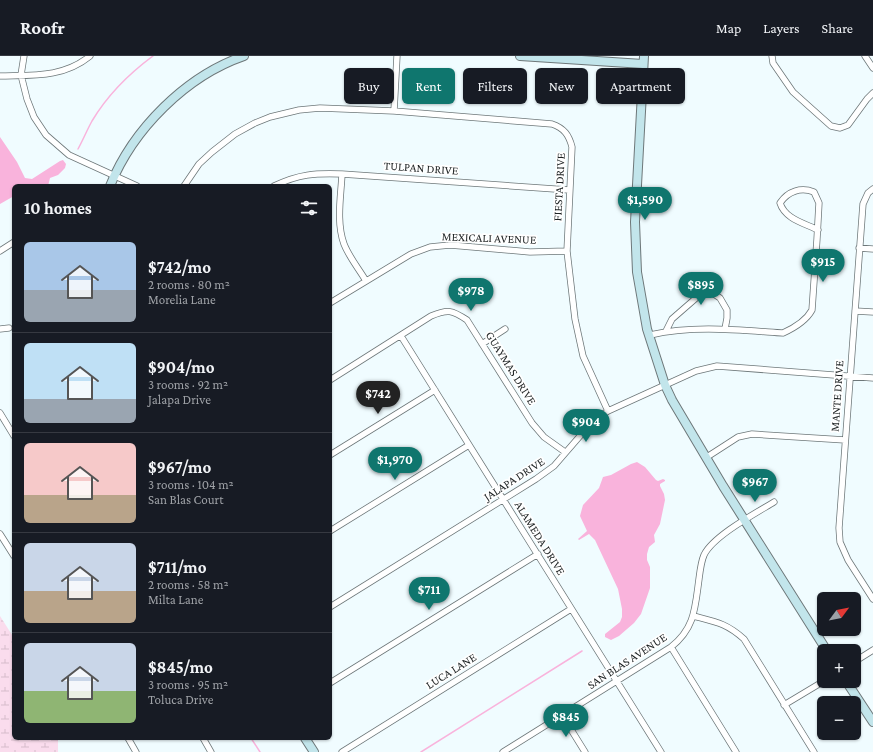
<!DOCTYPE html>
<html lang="en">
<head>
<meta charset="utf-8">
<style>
	body { margin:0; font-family:"Crimson Pro",serif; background:#20242c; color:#f1f3f6; height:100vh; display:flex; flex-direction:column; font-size:15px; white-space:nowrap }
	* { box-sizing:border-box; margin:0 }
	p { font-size:13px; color:#9ea1a6 }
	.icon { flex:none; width:22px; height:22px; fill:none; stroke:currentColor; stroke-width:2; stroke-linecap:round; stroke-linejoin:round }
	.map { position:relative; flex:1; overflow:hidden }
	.panel { position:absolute; left:12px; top:128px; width:320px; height:556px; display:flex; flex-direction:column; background:#171b24; border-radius:6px; box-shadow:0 1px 3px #0004 }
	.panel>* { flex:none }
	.hud { position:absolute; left:344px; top:12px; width:380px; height:36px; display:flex; gap:8px }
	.needle { width:26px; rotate:58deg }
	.fabs { position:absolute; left:817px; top:536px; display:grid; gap:8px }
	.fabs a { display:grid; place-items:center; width:44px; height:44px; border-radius:6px; background:#171b24; box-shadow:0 1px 3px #0004; font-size:20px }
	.price { position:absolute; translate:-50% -34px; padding:0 9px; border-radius:14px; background:#0f766e; color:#fff; font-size:13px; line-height:26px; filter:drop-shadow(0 1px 2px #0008) }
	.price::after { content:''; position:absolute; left:50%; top:24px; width:12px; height:9px; margin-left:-6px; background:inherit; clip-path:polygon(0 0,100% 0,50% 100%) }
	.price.current { background:#222; color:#fff }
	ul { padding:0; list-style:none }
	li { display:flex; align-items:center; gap:12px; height:100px; padding:0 12px }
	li+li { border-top:1px solid #363941 }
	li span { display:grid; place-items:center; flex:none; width:112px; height:80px; border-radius:6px; color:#555 }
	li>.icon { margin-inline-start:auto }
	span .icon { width:48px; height:48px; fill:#fffc; stroke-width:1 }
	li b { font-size:17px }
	h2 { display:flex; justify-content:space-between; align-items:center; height:48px; padding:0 12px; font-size:17px }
	.chip { padding:0 14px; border-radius:6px; background:#171b24; box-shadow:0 1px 3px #0004; font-size:14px; line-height:36px }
	.chip.current { background:#0f766e; color:#fff }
	header { display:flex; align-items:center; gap:24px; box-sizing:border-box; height:56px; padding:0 20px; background:#171b24; border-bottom:1px solid #363941 }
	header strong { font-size:19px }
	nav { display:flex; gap:22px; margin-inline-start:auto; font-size:14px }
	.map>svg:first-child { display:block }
</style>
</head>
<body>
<header>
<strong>Roofr</strong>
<nav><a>Map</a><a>Layers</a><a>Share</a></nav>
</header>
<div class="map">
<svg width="873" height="696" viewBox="0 0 873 696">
	<defs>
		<pattern id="wetland-marsh" width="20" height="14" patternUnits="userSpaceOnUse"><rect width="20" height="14" fill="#fadced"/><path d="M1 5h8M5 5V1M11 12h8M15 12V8" fill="none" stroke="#d6bccb"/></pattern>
	</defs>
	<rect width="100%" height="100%" fill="#f0fcff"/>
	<path fill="url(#wetland-marsh)" d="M0 560 14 582V682H58V696H0Z"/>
	<path fill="#f9b3dc" d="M0 81 17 106 25 122 32 123 60 105 63 104 66 108 65 112 58 119 50 122 48 130H14V140L0 148Z
		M637 406 645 411 656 424 658 425 663 423 665 424V425L660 428V430L664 438 665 444 660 468 654 479 655 486 649 491 647 498V504L650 511V532L641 558 634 567 619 580 611 584 605 581V578L620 566 622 561V553L618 533 595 484 589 478 579 484 578 483 587 475 580 460 583 449 599 432 603 421 611 419 631 408Z"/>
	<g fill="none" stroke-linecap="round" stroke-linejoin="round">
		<path stroke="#f9b3dc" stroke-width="1.5" d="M78 93C83 84 87 74 92 65 107 40 130 17 153 0
			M251 682 260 696
			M421 696 582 595"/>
		<defs>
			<path id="street" d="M24 0 21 19 27 43 34 61 46 79 69 99 137 130
				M772 0 773 7 793 36 831 70 840 72 848 69 867 43 873 37
				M865 0 873 12
				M0 20C32 19 63 22 90 0
				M394 55 397 0
				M342 118C341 140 336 166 344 188 349 201 359 213 366 225
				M184 130 199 108 212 96 235 78 255 67 270 61 299 54 320 52 394 55 552 68C564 72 569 79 572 91L567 195 575 263 583 300 608 355
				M274 130C299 118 315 117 342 118L569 134
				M873 133 868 137 863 148 839 472 840 486 848 504 873 543
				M859 192 873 193
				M0 195 14 186
				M330 247 411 198 430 191 450 189 530 196 567 195
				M855 255 873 256
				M0 273 9 272
				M666 275 672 263 703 236H711L720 242 727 254V262L725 273
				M650 279C693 269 739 274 783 277 794 272 806 265 812 254L817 183 819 147 814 136C801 131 788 135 780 147 785 163 804 167 818 174
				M401 280 661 696
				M482 288 505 273
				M330 324 431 260C448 253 452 254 467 264L532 367 544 381 565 396
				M0 357 14 380
				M330 399 435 334
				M707 401 738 381 752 378 845 384
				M330 475 469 389
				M0 478 14 500
				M330 551 536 423 554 410 593 365 608 355 696 315 717 310 873 322
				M693 560C716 566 726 567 744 583L814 696
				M671 591 736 696
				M854 606 873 594
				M330 627 538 498
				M784 649 824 625
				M562 659 585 696
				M128 682 136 696
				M203 682 211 696
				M342 696 571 553
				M503 696 671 591C695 572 695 552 699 523 700 515 701 506 704 499 713 480 756 457 774 446"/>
			<path id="secondary" d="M520 0 643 8
				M644 0 635 166 637 216 647 273 665 329 672 344 723 430 827 595
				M110 130C133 73 186 20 244 0
				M846 625 873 666
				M305 682 314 696"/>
		</defs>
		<use href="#street" stroke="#6d7779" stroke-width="7"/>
		<use href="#secondary" stroke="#6d7779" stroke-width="10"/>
		<use href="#street" stroke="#fff" stroke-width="5.5"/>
		<use href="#secondary" stroke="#c2e5eb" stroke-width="8"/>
	</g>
	<g text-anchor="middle" stroke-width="3.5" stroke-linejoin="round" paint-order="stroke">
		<g font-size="12" fill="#1d2223" stroke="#fff">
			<text transform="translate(421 112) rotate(4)" y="4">TULPAN DRIVE</text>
			<text transform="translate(559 131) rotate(-87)" y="4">FIESTA DRIVE</text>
			<text transform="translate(489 182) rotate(2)" y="4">MEXICALI AVENUE</text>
			<text transform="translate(511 312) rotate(58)" y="4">GUAYMAS DRIVE</text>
			<text transform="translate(837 340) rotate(-86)" y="4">MANTE DRIVE</text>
			<text transform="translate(514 423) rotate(-33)" y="4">JALAPA DRIVE</text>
			<text transform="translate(540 482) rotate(58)" y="4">ALAMEDA DRIVE</text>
			<text transform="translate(627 605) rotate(-33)" y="4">SAN BLAS AVENUE</text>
			<text transform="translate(451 615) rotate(-32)" y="4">LUCA LANE</text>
		</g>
	</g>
</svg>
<div class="fabs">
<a><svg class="needle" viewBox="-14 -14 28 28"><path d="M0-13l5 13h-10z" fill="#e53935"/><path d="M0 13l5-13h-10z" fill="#9ea1a6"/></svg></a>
<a>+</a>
<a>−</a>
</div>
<b class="price" style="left:645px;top:165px">$1,590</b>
<b class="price" style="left:823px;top:227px">$915</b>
<b class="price" style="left:701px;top:250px">$895</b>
<b class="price" style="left:471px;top:256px">$978</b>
<b class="price current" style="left:378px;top:359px">$742</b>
<b class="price" style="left:586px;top:387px">$904</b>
<b class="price" style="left:395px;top:425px">$1,970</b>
<b class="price" style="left:755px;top:447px">$967</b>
<b class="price" style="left:429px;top:555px">$711</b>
<b class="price" style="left:566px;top:682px">$845</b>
<div class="hud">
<a class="chip">Buy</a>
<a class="chip current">Rent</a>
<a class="chip">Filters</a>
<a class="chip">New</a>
<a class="chip">Apartment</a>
</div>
<section class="panel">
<h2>10 homes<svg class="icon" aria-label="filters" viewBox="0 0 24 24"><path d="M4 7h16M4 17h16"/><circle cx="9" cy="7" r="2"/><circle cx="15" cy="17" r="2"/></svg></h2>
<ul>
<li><span style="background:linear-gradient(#a9c7e8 60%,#9aa5b1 0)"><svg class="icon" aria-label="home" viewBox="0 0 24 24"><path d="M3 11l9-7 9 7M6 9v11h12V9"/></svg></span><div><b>$742/mo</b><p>2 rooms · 80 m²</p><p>Morelia Lane</p></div></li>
<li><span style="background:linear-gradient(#bfe0f5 70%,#9aa5b1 0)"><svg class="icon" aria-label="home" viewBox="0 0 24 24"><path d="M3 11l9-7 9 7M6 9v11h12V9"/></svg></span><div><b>$904/mo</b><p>3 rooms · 92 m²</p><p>Jalapa Drive</p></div></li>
<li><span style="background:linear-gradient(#f6c9c9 65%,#b9a48a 0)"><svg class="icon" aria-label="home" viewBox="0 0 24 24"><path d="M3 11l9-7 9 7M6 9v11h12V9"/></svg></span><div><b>$967/mo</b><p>3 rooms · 104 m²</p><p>San Blas Court</p></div></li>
<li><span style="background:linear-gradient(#c9d6e8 60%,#b9a48a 0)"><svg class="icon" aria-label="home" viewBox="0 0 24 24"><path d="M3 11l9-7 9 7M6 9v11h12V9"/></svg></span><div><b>$711/mo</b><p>2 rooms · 58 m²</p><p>Milta Lane</p></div></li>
<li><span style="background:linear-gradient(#c9d6e8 60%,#8fb573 0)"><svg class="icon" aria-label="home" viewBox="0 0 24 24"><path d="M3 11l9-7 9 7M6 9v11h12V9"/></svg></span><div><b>$845/mo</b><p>3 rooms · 95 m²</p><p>Toluca Drive</p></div></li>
</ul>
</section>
</div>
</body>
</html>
